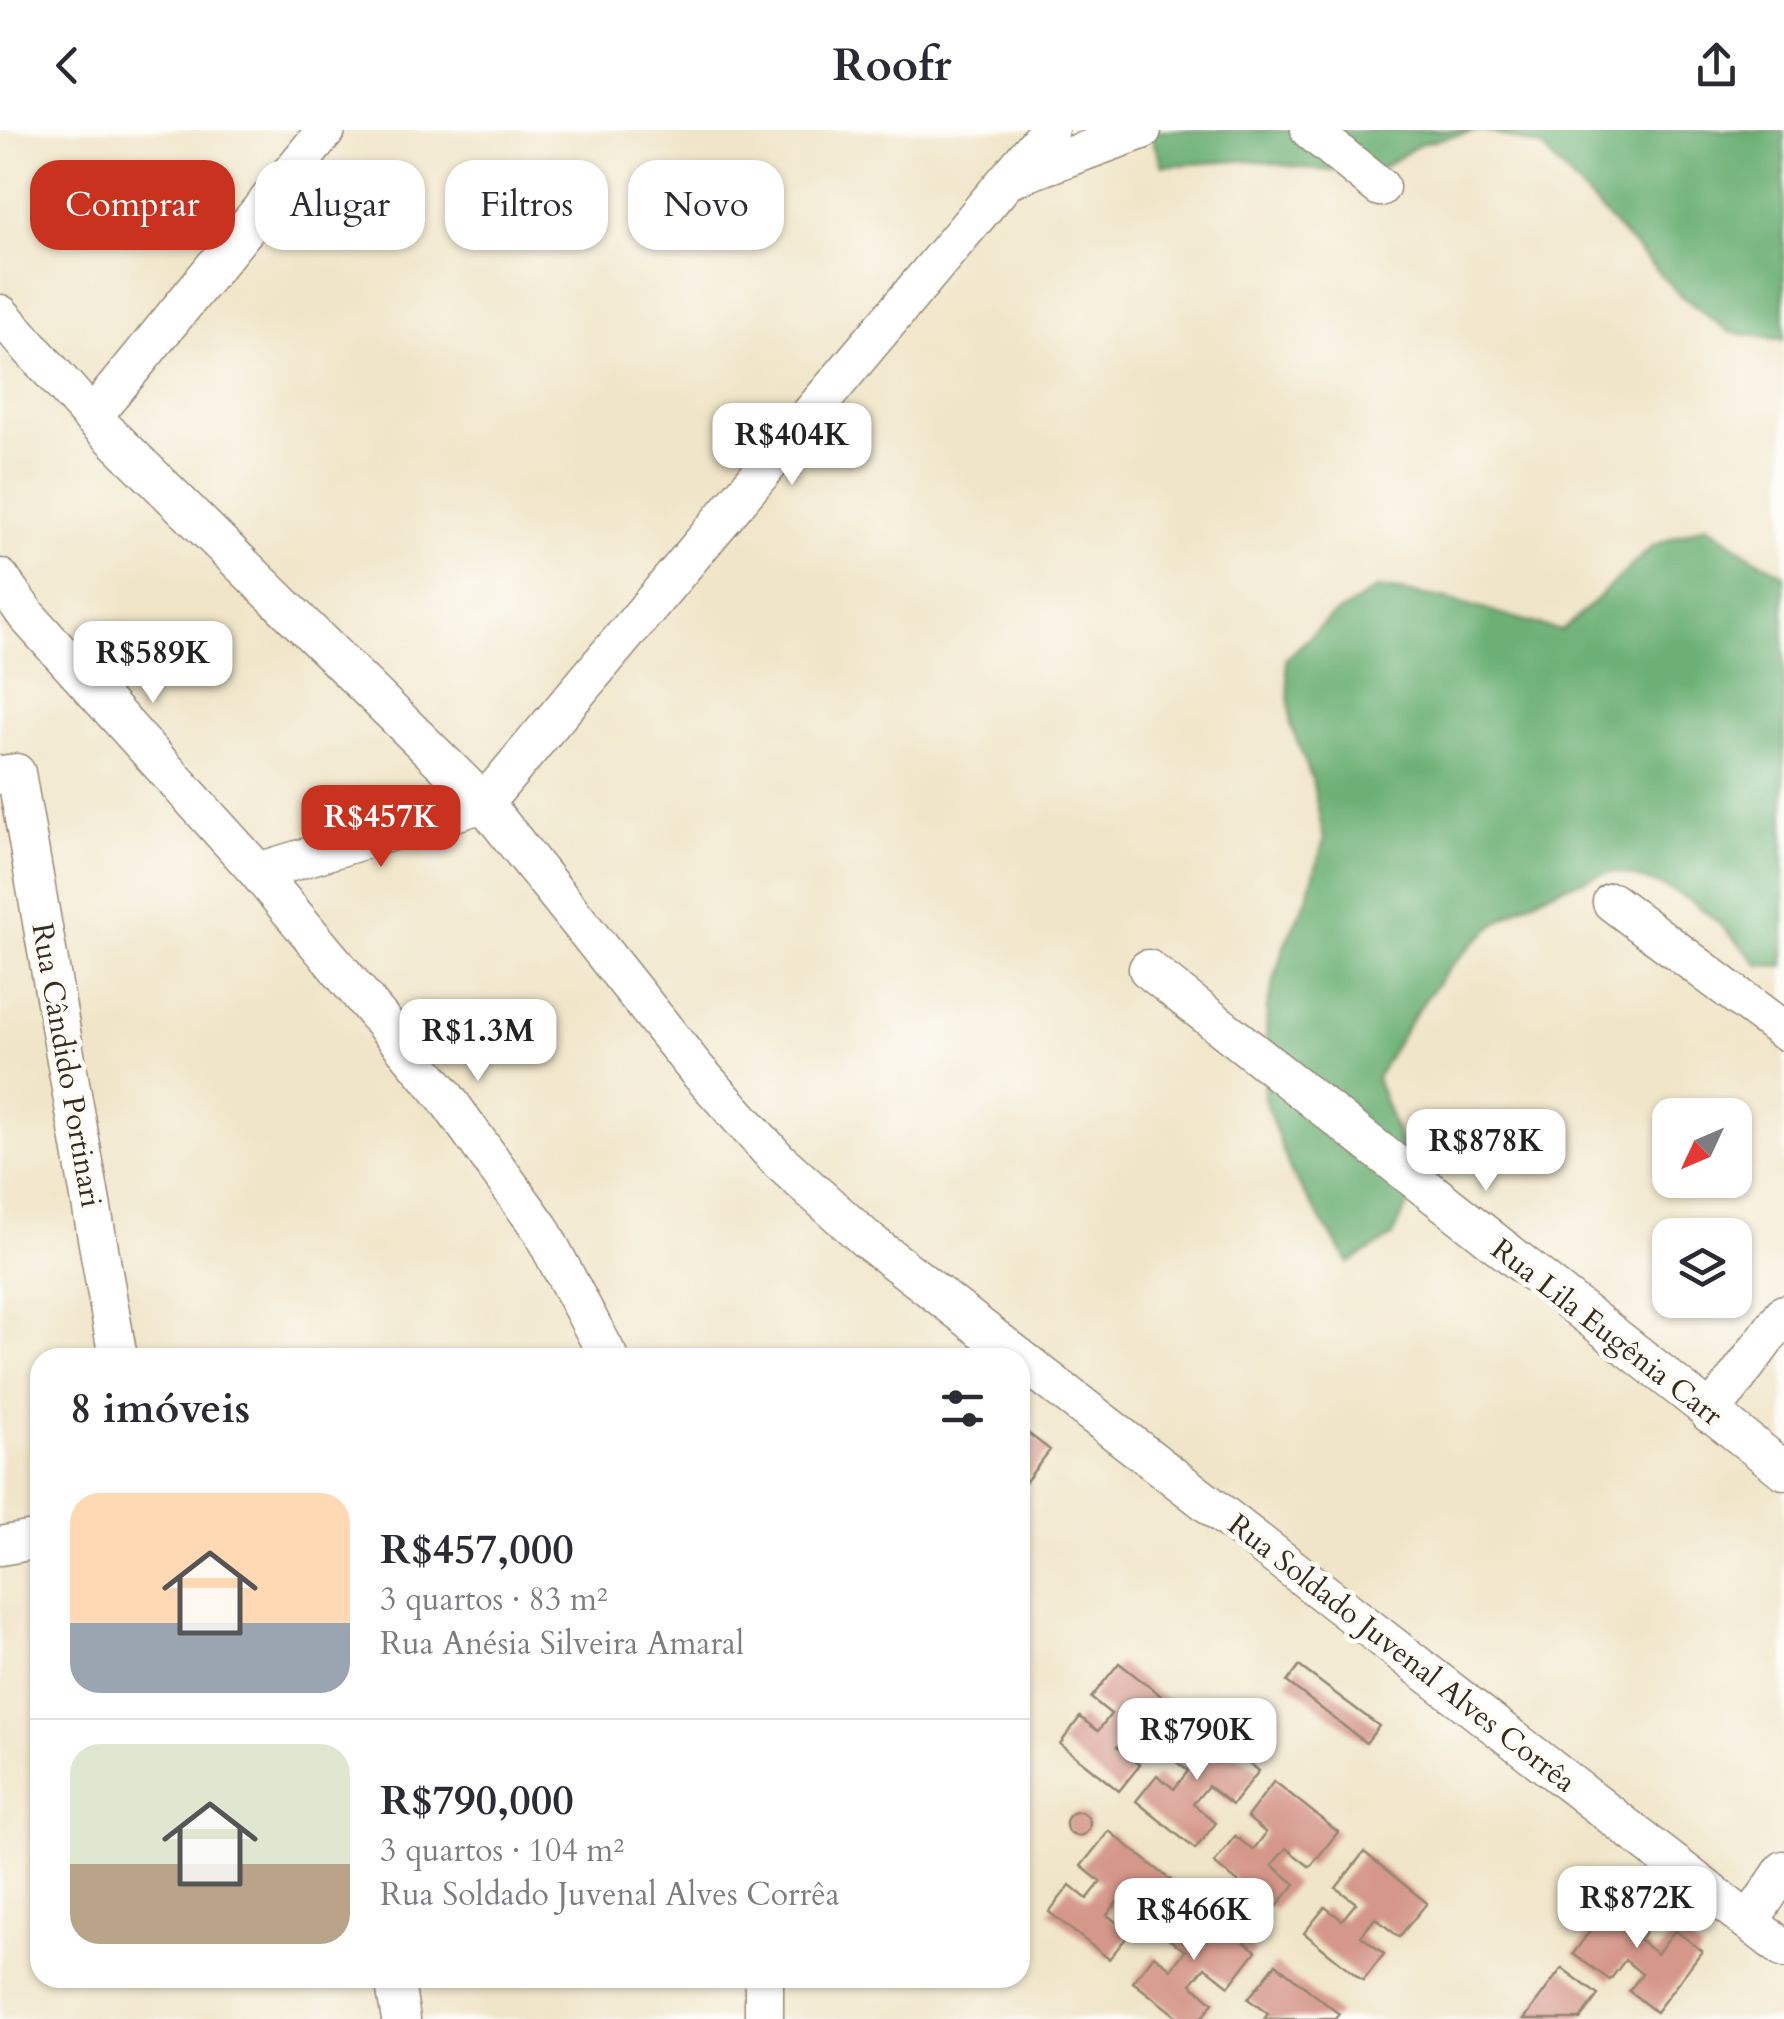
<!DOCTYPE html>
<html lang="pt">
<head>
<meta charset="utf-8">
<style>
	body { margin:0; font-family:Cardo,serif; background:#f7f7f7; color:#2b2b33; height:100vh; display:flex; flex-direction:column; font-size:38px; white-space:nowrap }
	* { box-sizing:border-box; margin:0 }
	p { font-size:32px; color:#7c7c81 }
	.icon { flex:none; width:55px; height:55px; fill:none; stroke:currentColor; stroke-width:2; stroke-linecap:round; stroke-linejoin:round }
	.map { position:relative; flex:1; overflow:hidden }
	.drawer { position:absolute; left:30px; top:1218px; width:1000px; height:640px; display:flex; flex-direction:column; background:#fff; border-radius:30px; box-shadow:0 2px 8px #0004 }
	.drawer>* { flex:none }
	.top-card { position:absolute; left:30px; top:30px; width:1000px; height:90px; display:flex; gap:20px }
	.needle { width:65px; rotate:226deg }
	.controls { position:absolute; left:1652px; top:968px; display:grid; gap:20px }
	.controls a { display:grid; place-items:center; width:100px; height:100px; border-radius:20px; background:#fff; box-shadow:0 2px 8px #0004; font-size:50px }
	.price { position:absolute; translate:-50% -85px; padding:0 22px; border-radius:20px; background:#fff; color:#222; font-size:32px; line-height:65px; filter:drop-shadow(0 2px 5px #0008) }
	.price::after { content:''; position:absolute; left:50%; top:60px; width:30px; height:22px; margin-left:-15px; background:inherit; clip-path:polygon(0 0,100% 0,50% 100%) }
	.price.on { background:#c8321e; color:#fff }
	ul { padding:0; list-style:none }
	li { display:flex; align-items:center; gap:30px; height:250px; padding:0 40px }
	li+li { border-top:2px solid #e1e1e2 }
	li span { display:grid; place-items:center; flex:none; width:280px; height:200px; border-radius:30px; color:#555 }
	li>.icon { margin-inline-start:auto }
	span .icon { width:120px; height:120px; fill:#fffc; stroke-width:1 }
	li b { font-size:42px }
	h2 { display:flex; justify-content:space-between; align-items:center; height:120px; padding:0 40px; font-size:42px }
	.tag { padding:0 35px; border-radius:30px; background:#fff; box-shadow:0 2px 8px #0004; font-size:35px; line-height:90px }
	.tag.on { background:#c8321e; color:#fff }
	header { display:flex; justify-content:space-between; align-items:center; height:130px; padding:0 40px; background:#fff; font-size:45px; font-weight:700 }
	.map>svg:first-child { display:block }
</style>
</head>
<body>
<header><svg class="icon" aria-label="back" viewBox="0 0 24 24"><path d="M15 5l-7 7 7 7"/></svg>Roofr<svg class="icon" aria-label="share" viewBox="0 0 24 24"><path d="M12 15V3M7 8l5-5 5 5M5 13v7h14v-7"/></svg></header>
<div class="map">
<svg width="1784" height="1889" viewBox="0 0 1784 1889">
	<rect width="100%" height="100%" fill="#fdfcf7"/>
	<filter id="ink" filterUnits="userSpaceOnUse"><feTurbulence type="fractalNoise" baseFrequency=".01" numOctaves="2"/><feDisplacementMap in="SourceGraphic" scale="20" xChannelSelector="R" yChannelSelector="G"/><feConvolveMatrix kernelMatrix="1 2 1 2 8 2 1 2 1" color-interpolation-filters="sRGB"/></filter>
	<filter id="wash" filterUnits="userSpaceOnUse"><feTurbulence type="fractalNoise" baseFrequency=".0048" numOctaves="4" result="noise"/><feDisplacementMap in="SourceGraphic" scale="40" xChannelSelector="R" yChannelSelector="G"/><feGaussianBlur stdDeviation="2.25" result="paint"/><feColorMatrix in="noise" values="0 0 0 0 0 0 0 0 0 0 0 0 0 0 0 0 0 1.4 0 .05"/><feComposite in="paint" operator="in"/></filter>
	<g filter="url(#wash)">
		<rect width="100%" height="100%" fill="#f0e5c8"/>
		<path fill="#6cb074" stroke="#546d49" stroke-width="2.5" d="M1149 0H1482L1422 13 1377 41 1317 40 1251 30 1162 36Z
			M1483 0H1784V210L1729 202 1678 163 1541 17Z
			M1707 395 1751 426 1784 444V836L1759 835C1724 797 1696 765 1645 750 1636 748 1624 742 1615 742 1604 741 1589 749 1578 752 1480 781 1423 863 1376 949L1417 1055 1393 1106 1349 1133 1291 1043 1264 968 1267 878 1283 819 1307 768 1324 710 1312 649 1291 596 1286 529 1332 486 1378 458 1444 468 1562 501 1654 415Z"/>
		<g id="blocks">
			<path fill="#d5978a" d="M1020 1297 1050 1320 1020 1359Z
				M1119 1533 1183 1583 1155 1618 1131 1599 1117 1617 1140 1635 1119 1661 1060 1614 1080 1587 1098 1601 1111 1584 1091 1568Z
				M1299 1536 1379 1596 1366 1613 1287 1552Z
				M1196 1590 1259 1641 1232 1675 1208 1656 1193 1674 1216 1693 1195 1719 1136 1671 1157 1645 1174 1659 1188 1641 1168 1625Z
				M1274 1651 1338 1702 1310 1737 1286 1718 1272 1735 1295 1754 1274 1780 1214 1733 1235 1706 1253 1720 1266 1703 1247 1687Z
				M1066 1694a12 12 0 1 1 24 0a12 12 0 1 1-24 0Z
				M1109 1701 1172 1751 1145 1786 1121 1767 1107 1785 1130 1803 1109 1829 1049 1782 1070 1755 1087 1769 1101 1752 1081 1736Z
				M1364 1722 1427 1773 1399 1807 1375 1788 1361 1806 1384 1824 1363 1851 1304 1803 1325 1777 1342 1790 1356 1773 1336 1758Z
				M1621 1759 1657 1786 1639 1810 1657 1824 1675 1800 1702 1821 1656 1882 1629 1861 1642 1844 1625 1830 1610 1850 1573 1824Z
				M1193 1771 1256 1821 1229 1856 1205 1837 1191 1854 1213 1873 1201 1889H1180L1133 1852 1154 1825 1171 1839 1185 1821 1165 1806Z
				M1276 1834 1339 1884 1335 1889H1264L1268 1884 1248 1869Z
				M1562 1838 1598 1865 1580 1889H1524Z"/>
		</g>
	</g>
	<g filter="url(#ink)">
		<use href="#blocks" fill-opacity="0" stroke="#968873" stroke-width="2.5"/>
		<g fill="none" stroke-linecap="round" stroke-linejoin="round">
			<defs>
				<path id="minor" d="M1310 0 1380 57
					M1014 47 1142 0
					M0 184 92 287 484 673 696 939 778 1030 866 1109 1020 1228
					M92 287 326 0
					M0 448 27 486 258 742 444 965 540 1098 609 1228
					M0 645 16 643 118 1228
					M258 742 484 673 1049 0
					M1612 772 1784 901
					M1148 839 1784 1340
					M1020 1228 1784 1819
					M1710 1284 1784 1184
					M0 1416 40 1409
					M1749 1792 1784 1740
					M394 1848 401 1889
					M764 1848V1889"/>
			</defs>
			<use href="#minor" stroke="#968873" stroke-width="41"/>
			<use href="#minor" stroke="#fff" stroke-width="38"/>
		</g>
	</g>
	<g text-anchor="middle" stroke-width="10" stroke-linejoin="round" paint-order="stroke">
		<g font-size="30" fill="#3b2a1e" stroke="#fdfcf7">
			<text transform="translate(67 935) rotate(80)" y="10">Rua Cândido Portinari</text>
			<text transform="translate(1607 1202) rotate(38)" y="10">Rua Lila Eugênia Carr</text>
			<text transform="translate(1402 1523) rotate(38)" y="10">Rua Soldado Juvenal Alves Corrêa</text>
		</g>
	</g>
</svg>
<div class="controls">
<a><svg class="needle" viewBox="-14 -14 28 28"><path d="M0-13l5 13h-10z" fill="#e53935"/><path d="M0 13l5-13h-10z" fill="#7c7c81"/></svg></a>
<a><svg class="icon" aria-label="layers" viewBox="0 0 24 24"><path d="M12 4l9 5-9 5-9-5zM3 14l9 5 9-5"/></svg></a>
</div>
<b class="price" style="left:792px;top:358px">R$404K</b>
<b class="price" style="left:153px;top:576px">R$589K</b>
<b class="price on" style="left:381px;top:740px">R$457K</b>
<b class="price" style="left:478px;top:954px">R$1.3M</b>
<b class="price" style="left:1486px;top:1064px">R$878K</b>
<b class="price" style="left:1197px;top:1653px">R$790K</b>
<b class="price" style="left:1637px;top:1821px">R$872K</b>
<b class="price" style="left:1194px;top:1833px">R$466K</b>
<div class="top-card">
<a class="tag on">Comprar</a>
<a class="tag">Alugar</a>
<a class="tag">Filtros</a>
<a class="tag">Novo</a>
</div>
<section class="drawer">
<h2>8 imóveis<svg class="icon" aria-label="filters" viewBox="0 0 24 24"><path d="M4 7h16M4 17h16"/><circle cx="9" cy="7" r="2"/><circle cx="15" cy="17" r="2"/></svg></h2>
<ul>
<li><span style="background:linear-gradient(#ffd9b3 65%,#9aa5b1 0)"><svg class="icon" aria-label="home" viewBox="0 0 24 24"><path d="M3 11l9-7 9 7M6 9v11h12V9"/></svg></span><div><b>R$457,000</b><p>3 quartos · 83 m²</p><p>Rua Anésia Silveira Amaral</p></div></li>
<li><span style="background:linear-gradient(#dfe7d0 60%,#b9a48a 0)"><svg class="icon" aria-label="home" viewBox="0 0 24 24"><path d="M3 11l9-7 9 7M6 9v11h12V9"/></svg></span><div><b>R$790,000</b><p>3 quartos · 104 m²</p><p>Rua Soldado Juvenal Alves Corrêa</p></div></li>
</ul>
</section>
</div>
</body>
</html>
